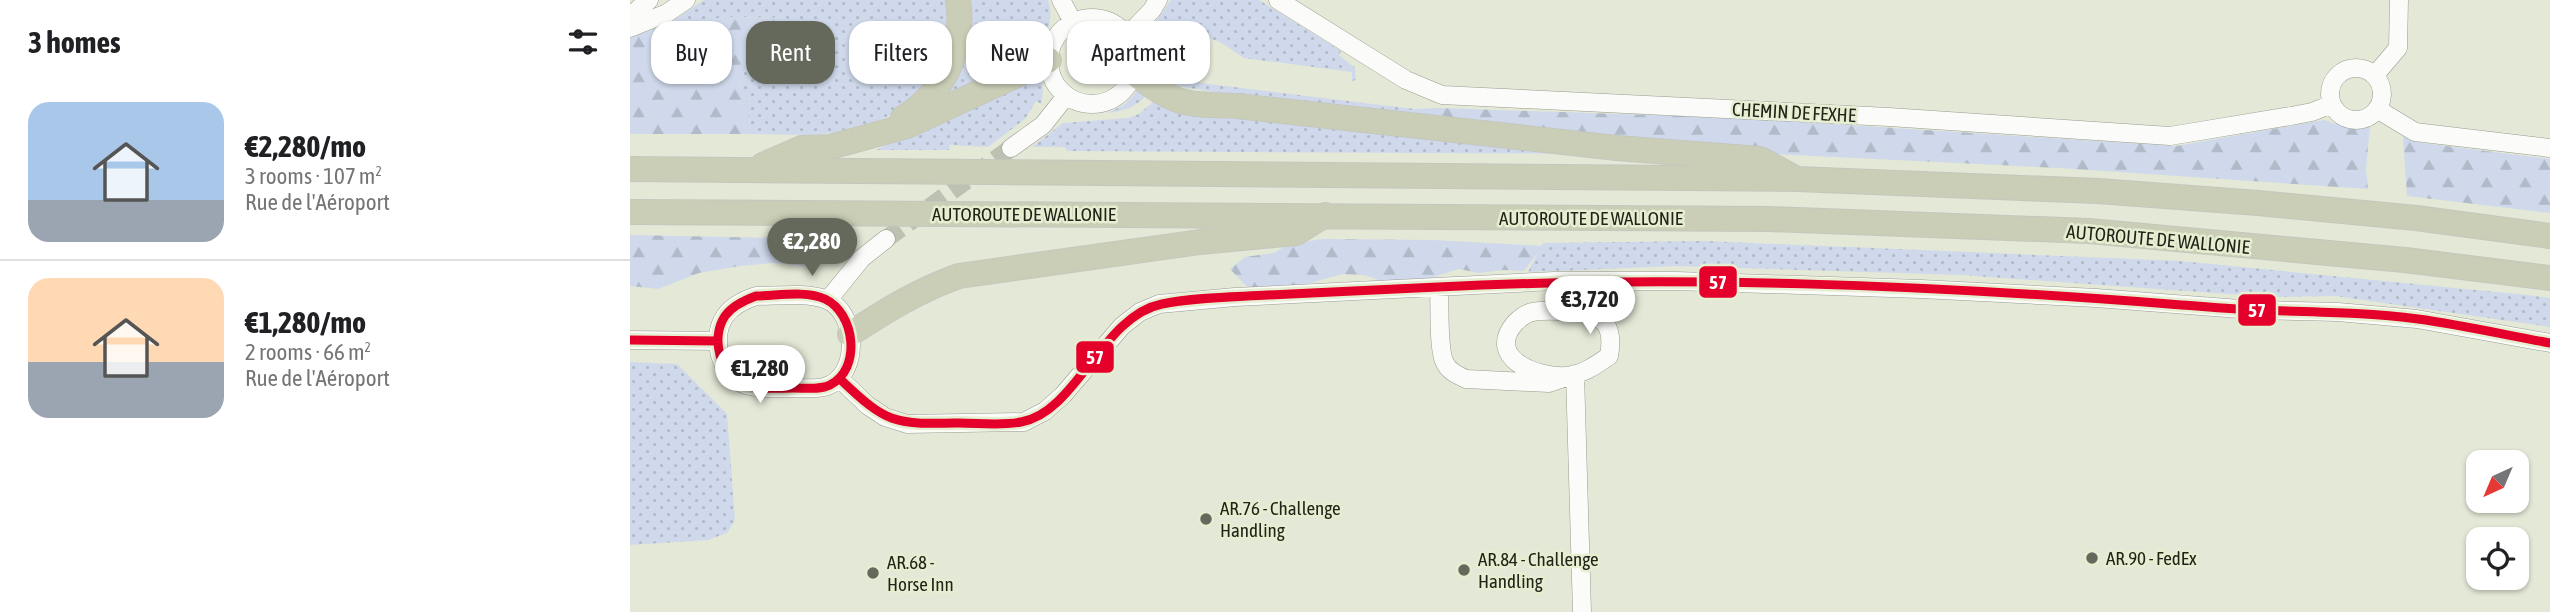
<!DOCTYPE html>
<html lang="en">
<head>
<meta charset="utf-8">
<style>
	body { margin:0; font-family:"Asap Condensed",sans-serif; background:#f6f6f6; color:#202124; height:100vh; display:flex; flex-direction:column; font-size:26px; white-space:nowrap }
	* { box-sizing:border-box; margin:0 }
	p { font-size:23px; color:#757577 }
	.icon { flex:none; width:38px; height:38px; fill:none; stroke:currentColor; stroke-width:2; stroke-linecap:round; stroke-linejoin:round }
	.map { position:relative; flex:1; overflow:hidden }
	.side { display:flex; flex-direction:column; background:#fff; width:630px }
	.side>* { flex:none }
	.banner { position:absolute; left:21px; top:21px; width:665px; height:63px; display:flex; gap:14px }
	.needle { width:46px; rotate:224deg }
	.tools { position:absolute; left:1836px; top:450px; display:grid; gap:14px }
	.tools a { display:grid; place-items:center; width:63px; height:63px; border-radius:14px; background:#fff; box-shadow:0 2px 5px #0004; font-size:35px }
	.price { position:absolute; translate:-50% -60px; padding:0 16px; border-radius:24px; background:#fff; color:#222; font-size:23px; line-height:46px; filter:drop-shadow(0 2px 4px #0008) }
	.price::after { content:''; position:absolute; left:50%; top:42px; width:21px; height:16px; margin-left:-10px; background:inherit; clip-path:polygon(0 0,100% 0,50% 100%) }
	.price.current { background:#65695c; color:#fff }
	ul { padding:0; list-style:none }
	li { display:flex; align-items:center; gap:21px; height:175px; padding:0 28px }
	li+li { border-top:2px solid #e0e0e0 }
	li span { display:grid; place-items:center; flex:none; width:196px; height:140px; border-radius:21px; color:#555 }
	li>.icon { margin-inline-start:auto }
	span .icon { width:84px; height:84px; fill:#fffc; stroke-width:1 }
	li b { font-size:30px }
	h2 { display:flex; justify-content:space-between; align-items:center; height:84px; padding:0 28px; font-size:30px }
	.pill { padding:0 24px; border-radius:21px; background:#fff; box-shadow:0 2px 5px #0004; font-size:24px; line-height:63px }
	.pill.current { background:#65695c; color:#fff }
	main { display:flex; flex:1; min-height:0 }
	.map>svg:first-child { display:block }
</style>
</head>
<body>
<main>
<section class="side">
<h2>3 homes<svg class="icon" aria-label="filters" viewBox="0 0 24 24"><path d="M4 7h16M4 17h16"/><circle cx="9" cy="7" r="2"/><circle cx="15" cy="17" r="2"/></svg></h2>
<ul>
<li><span style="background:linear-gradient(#a9c7e8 70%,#9aa5b1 0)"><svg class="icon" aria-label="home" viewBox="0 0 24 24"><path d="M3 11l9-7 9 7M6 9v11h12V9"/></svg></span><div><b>€2,280/mo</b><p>3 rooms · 107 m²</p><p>Rue de l'Aéroport</p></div></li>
<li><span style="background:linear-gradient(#ffd9b3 60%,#9aa5b1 0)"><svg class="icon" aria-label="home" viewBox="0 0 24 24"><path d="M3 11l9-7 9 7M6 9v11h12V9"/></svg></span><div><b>€1,280/mo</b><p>2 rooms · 66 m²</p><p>Rue de l'Aéroport</p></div></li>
</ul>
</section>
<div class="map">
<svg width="1920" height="612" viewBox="0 0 1920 612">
	<defs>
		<pattern id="green-dots" width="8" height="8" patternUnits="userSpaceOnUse" patternTransform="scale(1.75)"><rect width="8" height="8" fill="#cfd9eb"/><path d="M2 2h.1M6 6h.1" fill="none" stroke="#b1bac9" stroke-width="1.8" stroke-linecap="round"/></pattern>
		<pattern id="forest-firs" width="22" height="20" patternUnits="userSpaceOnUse" patternTransform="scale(1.75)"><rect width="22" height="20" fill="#cfd9eb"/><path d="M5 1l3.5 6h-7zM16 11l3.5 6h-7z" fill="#b1bac9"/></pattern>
	</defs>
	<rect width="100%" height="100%" fill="#e3e8d7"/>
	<path fill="url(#green-dots)" d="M74 0H319L322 11 310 70 269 111 250 120 202 133 177 135 120 134 119 106 108 87 120 59 158 45 157 18 97 17 38 24Z
		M335 0H418C425 22 416 37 402 53L310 98Z
		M541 0H629L711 51 709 55 725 68 726 79 722 82V72L614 58 590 42 573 36 552 41 527 80C499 48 523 27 541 0Z
		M566 46H576L562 52C553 65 557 77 571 83L784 109 782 119 662 105 536 84 555 52Z
		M410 71 413 90 411 104 406 101 395 119 358 147 320 145 319 150H246Z
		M508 90 516 96C505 107 494 111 478 113L495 104Z
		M523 102 534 107 963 154 437 151 435 147H402L433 123 498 118 509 114Z
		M1075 241 1550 261 1897 295 1920 298V327L1705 296 1640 297 1331 275 1046 266 898 272 913 243Z
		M0 362 47 364 97 414 105 520 97 533 78 540 0 545Z"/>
	<path fill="url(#forest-firs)" d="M97 17 157 18 162 31 158 45 120 59 108 86 119 106 120 134H0V38L38 24Z
		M809 108 1108 118 1546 146 1694 120 1716 127H1740L1736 168 1738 189 1429 168 1124 153 782 119 784 109Z
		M1773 136 1792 143 1920 159V213L1777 196Z
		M0 235 204 239 212 253 203 259 179 266 143 263 110 266 69 273 28 289 0 286Z
		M693 239 803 240 913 246 894 271 873 270 849 273 829 269 770 287 734 275 712 274 670 286 620 290 600 269 615 257 644 253 659 244Z"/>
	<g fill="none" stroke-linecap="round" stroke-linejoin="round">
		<path stroke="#bcc1b1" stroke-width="18" stroke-dasharray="18 9" stroke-linecap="butt" d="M256 239 381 148"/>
		<defs>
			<path id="minor" d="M431 0 443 22
				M648 0 776 80 812 95 1259 117 1540 136 1661 116 1682 112 1702 104
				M0 16 19 0
				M419 61a43 43 0 1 1 86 0a43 43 0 1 1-86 0Z
				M0 28 37 13 56 0
				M497 36 522 10 528 0
				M1700 94a26 26 0 1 1 52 0a26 26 0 1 1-52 0Z
				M1745 75 1768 48 1769 0
				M1747 109 1785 132 1920 148
				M381 148 413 125 436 96
				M809 287C810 305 808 346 814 361 818 371 827 375 836 379L919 383 945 374 952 612
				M126 296C147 296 175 292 195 299 231 312 231 387 186 388 168 388 131 390 116 385 90 376 80 338 95 316 102 306 114 300 126 296Z
				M198 300 232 258 256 239
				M946 311C976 314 984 328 979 356 966 365 952 375 936 376 907 378 855 358 885 323 890 318 896 313 903 312 917 309 933 312 946 311Z
				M0 340 88 341
				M210 379 237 405 255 417 277 424 394 422 415 411 433 395 492 326 510 312 529 304 605 297 924 281H1046L1291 289 1466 298 1623 310 1708 312 1787 319 1920 343"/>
			<path id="highway" d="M504 73C546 106 555 104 607 106L987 148 1130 159 1163 177
				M273 118C315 92 335 49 328 0
				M133 165 172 148 200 147 277 126 419 60
				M0 169 1167 179 1468 191 1628 203 1786 218 1920 236
				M0 212 1139 219 1459 231 1775 260 1920 278
				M220 334C255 311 289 290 329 276L570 242 666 233 695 215"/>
		</defs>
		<use href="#minor" stroke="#989c90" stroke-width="19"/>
		<use href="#highway" stroke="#c4c7be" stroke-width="26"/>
		<use href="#minor" stroke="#fbfcf9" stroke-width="18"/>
		<use href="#highway" stroke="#caceb6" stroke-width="24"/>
		<defs>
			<path id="bus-1" d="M126 296C147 296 175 290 195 299 225 313 232 369 200 385 190 390 175 388 163 388 148 388 130 390 115 385 90 375 80 338 95 316 102 306 115 300 126 296Z
				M0 340 88 341
				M210 379C258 425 264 424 329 423 349 423 372 426 391 422 447 412 472 316 532 304 566 297 604 297 638 295 695 292 751 290 808 287 1051 275 1296 285 1539 304 1569 306 1598 309 1628 310 1681 312 1735 312 1788 319 1832 325 1876 335 1920 343"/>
		</defs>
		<use href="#bus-1" stroke="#e6eed1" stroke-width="14"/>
		<use href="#bus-1" stroke="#e4002b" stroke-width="9"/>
	</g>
	<g fill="#65695c" stroke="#e6eed1" stroke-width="2.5">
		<circle cx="576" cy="519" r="7"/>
		<circle cx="1462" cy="558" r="7"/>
		<circle cx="834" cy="570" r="7"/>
		<circle cx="243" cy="573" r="7"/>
	</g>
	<g text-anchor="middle" stroke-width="5" stroke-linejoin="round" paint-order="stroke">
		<g font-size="19" fill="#212419" stroke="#e6eed1">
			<text transform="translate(1164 112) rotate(3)" y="7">CHEMIN DE FEXHE</text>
			<text x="394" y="221">AUTOROUTE DE WALLONIE</text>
			<text x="961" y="225">AUTOROUTE DE WALLONIE</text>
			<text transform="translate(1528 239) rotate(5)" y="7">AUTOROUTE DE WALLONIE</text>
		</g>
		<g font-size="19" fill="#212419" stroke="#e6eed1" text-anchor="start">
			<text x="590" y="515">AR.76 - Challenge<tspan x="590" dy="22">Handling</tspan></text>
			<text x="1476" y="565">AR.90 - FedEx</text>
			<text x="848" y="566">AR.84 - Challenge<tspan x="848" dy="22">Handling</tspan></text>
			<text x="257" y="569">AR.68 -<tspan x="257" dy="22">Horse Inn</tspan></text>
		</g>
	</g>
	<g stroke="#e6eed1" stroke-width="2.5">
		<rect x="1068" y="265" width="40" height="34" rx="7" fill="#e4002b"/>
		<rect x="1607" y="293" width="40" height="34" rx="7" fill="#e4002b"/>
		<rect x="445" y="340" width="40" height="34" rx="7" fill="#e4002b"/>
	</g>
	<g font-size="19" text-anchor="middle" font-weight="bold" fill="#fff">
		<text x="1088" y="289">57</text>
		<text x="1627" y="317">57</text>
		<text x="465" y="364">57</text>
	</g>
</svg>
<div class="tools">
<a><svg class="needle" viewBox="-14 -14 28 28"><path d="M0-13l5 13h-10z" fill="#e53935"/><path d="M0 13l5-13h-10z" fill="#757577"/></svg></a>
<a><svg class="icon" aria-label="locate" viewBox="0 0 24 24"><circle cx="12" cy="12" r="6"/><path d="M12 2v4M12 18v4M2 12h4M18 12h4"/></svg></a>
</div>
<b class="price current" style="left:182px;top:278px">€2,280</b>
<b class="price" style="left:960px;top:336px">€3,720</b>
<b class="price" style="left:130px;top:405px">€1,280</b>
<div class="banner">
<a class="pill">Buy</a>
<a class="pill current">Rent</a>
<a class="pill">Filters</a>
<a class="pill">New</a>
<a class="pill">Apartment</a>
</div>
</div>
</main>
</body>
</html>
